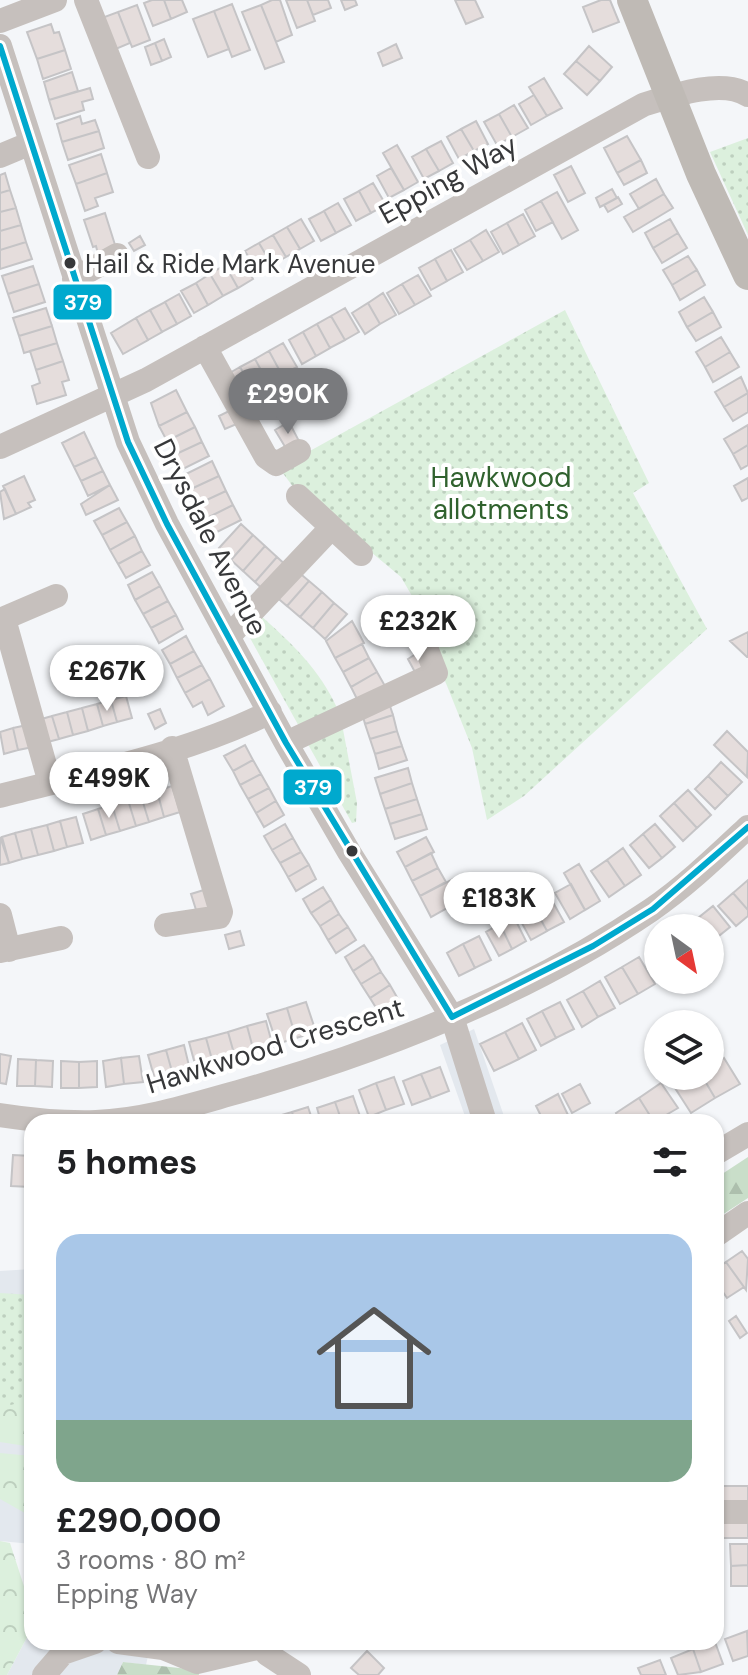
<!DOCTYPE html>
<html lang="en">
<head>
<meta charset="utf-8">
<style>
	body { margin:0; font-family:"DM Sans",sans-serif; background:#f6f6f6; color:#202124; height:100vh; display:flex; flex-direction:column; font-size:30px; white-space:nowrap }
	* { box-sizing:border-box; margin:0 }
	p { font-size:26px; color:#757577 }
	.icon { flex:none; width:44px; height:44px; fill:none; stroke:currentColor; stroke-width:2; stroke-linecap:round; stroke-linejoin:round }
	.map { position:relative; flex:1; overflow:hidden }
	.sheet { position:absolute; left:24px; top:1114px; width:700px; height:536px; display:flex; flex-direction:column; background:#fff; border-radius:24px; box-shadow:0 2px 6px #0004 }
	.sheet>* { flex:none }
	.needle { width:52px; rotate:147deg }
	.controls { position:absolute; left:644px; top:914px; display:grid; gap:16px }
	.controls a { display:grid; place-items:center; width:80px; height:80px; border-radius:50%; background:#fff; box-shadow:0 2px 6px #0004; font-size:40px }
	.price { position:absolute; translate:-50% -68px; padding:0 18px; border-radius:28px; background:#fff; color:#222; font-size:26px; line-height:52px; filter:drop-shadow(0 2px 4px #0008) }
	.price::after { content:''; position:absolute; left:50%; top:48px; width:24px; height:18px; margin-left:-12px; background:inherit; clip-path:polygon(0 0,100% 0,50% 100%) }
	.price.current { background:#797a7d; color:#fff }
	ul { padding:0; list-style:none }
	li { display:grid; align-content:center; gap:16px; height:424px; padding:0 32px }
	li span { display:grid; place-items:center; height:248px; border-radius:24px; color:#555 }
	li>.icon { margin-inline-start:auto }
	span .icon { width:144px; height:144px; fill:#fffc; stroke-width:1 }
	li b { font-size:34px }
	h2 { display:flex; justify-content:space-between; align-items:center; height:96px; padding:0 32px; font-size:34px }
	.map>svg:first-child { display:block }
</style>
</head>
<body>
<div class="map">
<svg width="748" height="1675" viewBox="0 0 748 1675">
	<defs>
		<pattern id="grass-dots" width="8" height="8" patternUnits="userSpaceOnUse" patternTransform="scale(2)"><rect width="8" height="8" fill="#dcf0dd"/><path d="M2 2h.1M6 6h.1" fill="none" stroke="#bdcfbe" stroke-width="1.8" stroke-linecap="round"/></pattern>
		<pattern id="forest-firs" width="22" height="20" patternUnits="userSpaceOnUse" patternTransform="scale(2)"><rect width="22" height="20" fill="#c9dec9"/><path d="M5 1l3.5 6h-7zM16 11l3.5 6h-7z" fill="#adbfad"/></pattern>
		<pattern id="park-crowns" width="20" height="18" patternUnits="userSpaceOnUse" patternTransform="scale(2)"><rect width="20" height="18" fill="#dcf0dd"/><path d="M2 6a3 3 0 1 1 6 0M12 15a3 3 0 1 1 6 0" fill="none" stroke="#bdcfbe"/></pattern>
	</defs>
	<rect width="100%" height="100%" fill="#f4f6f9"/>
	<path fill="#e3e8ee" d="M474 1029 506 1122H467L440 1045Z
		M32 1269V1544L0 1541V1271Z
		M32 1628V1642H151L146 1665 123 1662 117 1675H7Z"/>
	<path fill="url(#grass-dots)" d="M748 138V235L710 152Z
		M565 310 649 483 633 493 707 629 524 796 487 820 472 748 431 646 436 626 421 595 412 596 401 577 294 488 279 468Z
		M259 614C291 643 320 669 338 710L301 730 245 629Z
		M341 719 357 803 356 822 352 823 305 739Z
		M0 1293 32 1295V1442L0 1436Z"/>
	<path fill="url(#forest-firs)" d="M748 1157V1198L716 1219V1178Z
		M123 1662 198 1670 199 1675H117Z"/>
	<path fill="url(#park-crowns)" d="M32 1399V1447L0 1442V1408Z
		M0 1453 32 1456V1517L0 1499Z
		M0 1541 10 1543 32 1611V1628L7 1675H0Z"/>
	<path fill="#e5dddc" stroke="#c5c4c6" stroke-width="2" d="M152 0H164L171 19 153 26 144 3Z
		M164 0H182L187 12 171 19Z
		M272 0H280L292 35 276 42 261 5Z
		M286 0H307L315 21 297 28Z
		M307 0H328L331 8 313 15Z
		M341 0H355L357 5 345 10Z
		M455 0H475L483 17 466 24Z
		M601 0H610L619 22 593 32 583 7Z
		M232 4 250 50 232 57 214 11Z
		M137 5 150 40 132 47 118 12Z
		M261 5 284 62 265 69 242 12Z
		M214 11 229 49 208 57 193 19Z
		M118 12 130 43 111 51 99 19Z
		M51 24 54 33 59 32 65 50 37 59 27 32Z
		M164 39 171 57 162 61 155 43Z
		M155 43 162 61 151 65 145 47Z
		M396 44 402 58 383 66 378 53Z
		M589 46 612 67 600 81 576 61Z
		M65 50 71 69 43 79 37 59Z
		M576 61 600 81 587 95 564 74Z
		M72 72 78 91 49 100 44 82Z
		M544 78 562 108 547 116 529 87Z
		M90 88 93 99 82 102 84 110 55 119 49 100Z
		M534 95 547 116 531 125 519 104Z
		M514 105 528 128 512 137 499 114Z
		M499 114 512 137 497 145 484 122Z
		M80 116 82 124 95 120 99 131 62 142 57 124Z
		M476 121 488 144 474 151 461 129Z
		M461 129 474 151 459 159 447 137Z
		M99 131 104 148 68 160 62 142Z
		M627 136 641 160 617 173 604 148Z
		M441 141 453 163 439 171 426 149Z
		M397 145 418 182 404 190 383 153Z
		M426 149 439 171 424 179 412 157Z
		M101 154 107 173 76 184 69 165Z
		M641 160 647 173 624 185 617 173Z
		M571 166 585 193 568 202 554 175Z
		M391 168 404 190 389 198 377 176Z
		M5 173 10 190 0 193V175Z
		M107 173 113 192 95 198 98 206 85 211 76 184Z
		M656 179 664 194 639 209 630 194Z
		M373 183 386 205 371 213 359 191Z
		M612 189 617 198 600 207 596 198Z
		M10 190 16 208 0 212V193Z
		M359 191 371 213 356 221 344 199Z
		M557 192 578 230 562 239 541 201Z
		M664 194 673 208 633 232 624 217Z
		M618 197 622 204 608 212 604 205Z
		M541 201 553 222 536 231 525 210Z
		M338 203 351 225 336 233 324 211Z
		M16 208 21 225 0 231V212Z
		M324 211 336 233 321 241 309 219Z
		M105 213 116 248 98 254 96 246 93 247 84 220Z
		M523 214 535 236 519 245 507 223Z
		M301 219 314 241 300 249 287 227Z
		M670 219 678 233 653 248 645 233Z
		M507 223 519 245 503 254 491 232Z
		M21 225 26 242 0 250V231Z
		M287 227 300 249 286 257 273 235Z
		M486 230 499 252 483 261 470 240Z
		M678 233 687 248 662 263 653 248Z
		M273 235 286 257 272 265 259 243Z
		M140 236 145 245 134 251 129 243Z
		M470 240 483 261 467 270 454 249Z
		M26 242 32 259 0 269V250Z
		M259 243 272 265 258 273 245 251Z
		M451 250 463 272 447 281 435 259Z
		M688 256 697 270 672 285 663 270Z
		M240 257 253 279 238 288 225 265Z
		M435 259 447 281 431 290 419 268Z
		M225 265 238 288 223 296 210 274Z
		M33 266 39 284 8 294 2 276Z
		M697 270 705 285 680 300 672 285Z
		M210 274 223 296 208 305 196 283Z
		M418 275 431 296 415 305 402 284Z
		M196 283 208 305 194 313 181 291Z
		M39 284 45 302 14 312 8 294Z
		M402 284 415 305 399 314 387 293Z
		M383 293 396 315 380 324 368 303Z
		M179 294 191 316 177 324 165 302Z
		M704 297 713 312 687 327 679 312Z
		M165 302 177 324 162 332 150 310Z
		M368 303 380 324 365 334 352 313Z
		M46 308 52 326 19 336 13 318Z
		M345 308 359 332 345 340 331 316Z
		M150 310 162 332 148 340 136 318Z
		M713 312 721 327 696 341 687 327Z
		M331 316 345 340 330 348 317 324Z
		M136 318 148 340 123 354 111 333Z
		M317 324 330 348 316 356 303 332Z
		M52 326 57 343 24 353 19 336Z
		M303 332 316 356 302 364 289 340Z
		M721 337 730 352 705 367 696 352Z
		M57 343 63 361 36 370 30 351Z
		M283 343 297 367 282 375 269 351Z
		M269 351 282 375 268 383 255 359Z
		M730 352 739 367 713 382 705 367Z
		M255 359 268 383 254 391 240 367Z
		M63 361 69 380 62 382 66 395 37 404 32 386 40 383 36 370Z
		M240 367 254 391 240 399 226 375Z
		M741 377 748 393 724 407 715 392Z
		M176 390 187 412 159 426 151 403Z
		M748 393V412L733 421 724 407Z
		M233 409 239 423 225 429 219 416Z
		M187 412 195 427 167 441 159 426Z
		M289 422 300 443 287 450 275 430Z
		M748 425V445L733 454 724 439Z
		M195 427 202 442 174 455 167 441Z
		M84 432 96 457 74 467 62 443Z
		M202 442 209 456 181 470 174 455Z
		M748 445V465L741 469 733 454Z
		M96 457 103 471 81 481 74 467Z
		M212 461 219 476 191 489 184 475Z
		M103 471 110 485 88 496 81 481Z
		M24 476 35 500 28 503 31 507 16 514 3 486Z
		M219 476 226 491 198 504 191 489Z
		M748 478V498L742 501 734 486Z
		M110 485 118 500 86 515 81 504Z
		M5 489 16 514 4 519 0 492Z
		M226 491 233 505 205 519 198 504Z
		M233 505 241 520 213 534 205 519Z
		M119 508 127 522 102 535 94 521Z
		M127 522 135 536 110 550 102 535Z
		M241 524 253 535 231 560 219 548Z
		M253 535 265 546 243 571 231 560Z
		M135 536 142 551 118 564 110 550Z
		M265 546 277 557 255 582 243 571Z
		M142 551 150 565 126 578 118 564Z
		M277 557 289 568 267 593 255 582Z
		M296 570 309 581 287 606 274 595Z
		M152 572 160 586 135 600 128 585Z
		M309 581 322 592 300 617 287 606Z
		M160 586 168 601 143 614 135 600Z
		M322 592 334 603 313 628 300 617Z
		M168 601 176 615 151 628 143 614Z
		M334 603 347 614 325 639 313 628Z
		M176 615 183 629 159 643 151 628Z
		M352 621 364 643 335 658 326 641Z
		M748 632V657H747L730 641Z
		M186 636 194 651 170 664 162 650Z
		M362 644 369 658 343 672 335 658Z
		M194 651 202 665 177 678 170 664Z
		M419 652 428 668 416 674 408 659Z
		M369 658 377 672 351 687 343 672Z
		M202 665 210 679 185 693 177 678Z
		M377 672 385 686 358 701 351 687Z
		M210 679 224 706 208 715 202 702 193 707 185 693Z
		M126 696 132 718 117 722 111 700Z
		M111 700 117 722 103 726 97 704Z
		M388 700 393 715 365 724 361 709Z
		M97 704 103 726 88 731 82 708Z
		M82 708 88 731 73 735 67 712Z
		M160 709 166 723 155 729 148 714Z
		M67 712 73 735 59 739 52 716Z
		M393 715 397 731 370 739 365 724Z
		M52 716 59 739 44 743 38 720Z
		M27 725 33 747 18 750 13 728Z
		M13 728 18 750 4 754 0 732Z
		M397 731 402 746 375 754 370 739Z
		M727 731 748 752 747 777 714 745Z
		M245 745 253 760 233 771 224 756Z
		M402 746 407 760 379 769 375 754Z
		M253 760 261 774 240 785 233 771Z
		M721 762 742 782 728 796 708 776Z
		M408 768 412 783 380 794 375 778Z
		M261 774 269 788 248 799 240 785Z
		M708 776 728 796 715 809 695 789Z
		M412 783 417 799 385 809 380 794Z
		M172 786 180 812 164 817 157 791Z
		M269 788 276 801 256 813 248 799Z
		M688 790 711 815 697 828 674 803Z
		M157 791 164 817 149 822 141 796Z
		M141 796 149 822 136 826 128 800Z
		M417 799 422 814 390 824 385 809Z
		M128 800 136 826 120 831 112 805Z
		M276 801 284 815 264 827 256 813Z
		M674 803 697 828 683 841 660 816Z
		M112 805 120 831 106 835 98 809Z
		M98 809 106 835 91 840 83 814Z
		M422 814 427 829 395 839 390 824Z
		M76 817 83 843 67 847 60 821Z
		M60 821 67 847 54 851 47 825Z
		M285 824 293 838 272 850 264 836Z
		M655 824 675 847 662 858 643 834Z
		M47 825 54 851 38 855 31 829Z
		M31 829 38 855 22 859 15 833Z
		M15 833 22 859 9 863 2 837Z
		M643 834 662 858 649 868 630 845Z
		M0 837 9 863 0 865Z
		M426 837 434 852 405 867 397 852Z
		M293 838 301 852 280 863 272 850Z
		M623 848 641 875 625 886 607 860Z
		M301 852 309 865 288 877 280 863Z
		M431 853 438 868 412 881 405 867Z
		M607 860 625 886 609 897 591 871Z
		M579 864 600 901 585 910 564 873Z
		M309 865 316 879 296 891 288 877Z
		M438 868 446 882 420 896 412 881Z
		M453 879 463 899 431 917 420 896Z
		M748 880V910L733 893Z
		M571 884 585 910 570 919 555 893Z
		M323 887 331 900 311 913 303 899Z
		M207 889 213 908 197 913 191 894Z
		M733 893 748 910V916L736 926 718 906Z
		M550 897 564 922 547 931 533 905Z
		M331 900 339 914 320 926 311 913Z
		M533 905 547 931 531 940 517 914Z
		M713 906 730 927 715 939 698 918Z
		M339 914 348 927 328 940 320 926Z
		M514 917 526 941 512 949 500 924Z
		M698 918 707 928H686Z
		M500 924 512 949 499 956 486 932Z
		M348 927 356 940 336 953 328 940Z
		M240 931 244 945 229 949 225 935Z
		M479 936 491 960 475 968 463 944Z
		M463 944 475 968 459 976 447 953Z
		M364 945 373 958 353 971 345 957Z
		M639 957 655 984 638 994 622 967Z
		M373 958 381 972 361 984 353 971Z
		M622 967 638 994 620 1004 605 977Z
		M381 972 390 985 370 998 361 984Z
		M600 981 615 1008 598 1017 583 991Z
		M390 985 398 999 378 1011 370 998Z
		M583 991 598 1017 582 1027 567 1000Z
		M306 1002 316 1032 296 1038 287 1008Z
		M560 1002 574 1029 556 1038 542 1011Z
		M287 1008 296 1038 277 1044 267 1014Z
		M542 1011 556 1038 541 1046 527 1019Z
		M266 1021 273 1047 254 1052 247 1026Z
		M522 1023 536 1050 519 1059 505 1032Z
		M247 1026 254 1052 235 1057 228 1032Z
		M228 1032 235 1057 213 1063 206 1038Z
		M505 1032 519 1059 494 1071 480 1044Z
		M206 1038 213 1063 196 1068 189 1042Z
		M184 1045 190 1070 173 1075 166 1050Z
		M166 1050 173 1075 155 1080 148 1055Z
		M0 1054 11 1056 6 1084 0 1083Z
		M139 1056 143 1082 124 1084 121 1058Z
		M121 1058 124 1084 106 1087 103 1061Z
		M724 1058 740 1084 715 1098 702 1076H710V1067Z
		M18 1059 36 1060 35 1086H17Z
		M36 1060 53 1061 52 1087 35 1086Z
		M61 1061 79 1062V1088H61Z
		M97 1061V1087L79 1088V1062Z
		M440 1067 449 1091 431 1098 421 1074Z
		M421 1074 431 1098 412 1105 403 1081Z
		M695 1076H702L715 1098 691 1113 675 1088Z
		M394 1077 404 1104 386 1110 376 1083Z
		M376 1083 386 1110 369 1117 359 1090Z
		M661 1083 678 1108 654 1122 639 1098Z
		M580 1084 590 1103 572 1113 562 1094Z
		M558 1094 568 1115 554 1122H544L536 1106Z
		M353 1096 362 1122H342L335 1102Z
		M639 1098 654 1122H621L616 1113Z
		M335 1102 342 1122H321L317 1108Z
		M308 1107 313 1122H295L292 1112Z
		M292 1112 295 1122H277L275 1117Z
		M13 1155 32 1156 30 1187 11 1186Z
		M742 1251 748 1259 746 1290 726 1262Z
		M726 1262 744 1287 727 1298 716 1282V1269Z
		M736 1316 747 1333 740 1338 729 1321Z
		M716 1486H748V1504H716Z
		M716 1520H748V1538H716Z
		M730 1544H748V1565L731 1566Z
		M748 1565V1586H731V1566Z
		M747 1631 748 1656 733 1661 725 1639Z
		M715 1642 723 1664 701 1672 693 1649Z
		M693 1649 701 1672 678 1675 671 1658Z
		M367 1651 384 1668 378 1675H359L351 1668Z
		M660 1660 666 1675H641L638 1668Z"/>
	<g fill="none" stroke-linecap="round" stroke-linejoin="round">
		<path stroke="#c6c0bd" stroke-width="24" d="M86 0 148 157
			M0 21 55 0
			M0 46 128 442 167 524 286 743 349 852 452 1017 485 1122
			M0 156 31 143
			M74 279 117 255
			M205 347 266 457 276 464 299 451
			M0 447 146 380 643 105C671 96 721 78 748 95
			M298 496 361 554
			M4 619 50 783
			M0 620 56 596
			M228 637 331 528
			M286 743 436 673 427 650 426 634
			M0 796C85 774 192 752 270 712
			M0 915 9 950
			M166 925 219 917 221 912 172 748
			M0 951 61 938
			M0 1115C32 1120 64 1123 96 1122 145 1120 191 1105 238 1092 383 1051 526 995 651 910 686 886 717 856 748 827
			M716 1153 748 1134
			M716 1235 748 1213
			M716 1512H748
			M118 1642 163 1648 197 1662 261 1647
			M260 1642 267 1654 299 1675
			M44 1675 63 1653 95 1642"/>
		<path stroke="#bfbab5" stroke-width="30" d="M632 0 701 174 748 275"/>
		<defs>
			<path id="bus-1" d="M0 46 128 442 167 524 286 743 452 1017
				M452 1017 593 946 653 909 748 827"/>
		</defs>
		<use href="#bus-1" stroke="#fff" stroke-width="12"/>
		<use href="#bus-1" stroke="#00a9ce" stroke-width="6"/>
	</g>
	<g fill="#37383a" stroke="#fff" stroke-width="3">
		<circle cx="70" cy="263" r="7"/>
		<circle cx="352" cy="851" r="7"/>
	</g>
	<g text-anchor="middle" stroke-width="8" stroke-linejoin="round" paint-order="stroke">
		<g font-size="26" fill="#37383a" stroke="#fff" text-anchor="start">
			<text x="85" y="273">Hail &amp; Ride Mark Avenue</text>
		</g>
		<g font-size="28" fill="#37383a" stroke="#fff">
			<text transform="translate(448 179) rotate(-29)" y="10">Epping Way</text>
			<text transform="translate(211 537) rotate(63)" y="10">Drysdale Avenue</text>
			<text transform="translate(275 1045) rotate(-17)" y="10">Hawkwood Crescent</text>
		</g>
		<g font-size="28" fill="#30622e" stroke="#fff">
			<text x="501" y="487">Hawkwood<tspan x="501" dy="32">allotments</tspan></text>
		</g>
	</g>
	<g stroke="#fff" stroke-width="3">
		<rect x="52" y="283" width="61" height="38" rx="8" fill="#00a9ce"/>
		<rect x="282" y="768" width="61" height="38" rx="8" fill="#00a9ce"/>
	</g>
	<g font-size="22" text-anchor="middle" font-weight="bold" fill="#fff">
		<text x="83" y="310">379</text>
		<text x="313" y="795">379</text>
	</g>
</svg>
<div class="controls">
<a><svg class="needle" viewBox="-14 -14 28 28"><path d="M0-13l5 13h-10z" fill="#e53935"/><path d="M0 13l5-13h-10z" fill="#757577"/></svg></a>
<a><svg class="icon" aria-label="layers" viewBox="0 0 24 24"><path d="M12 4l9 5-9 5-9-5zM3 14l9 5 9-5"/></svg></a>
</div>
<b class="price current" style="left:288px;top:436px">£290K</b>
<b class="price" style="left:418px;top:663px">£232K</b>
<b class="price" style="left:107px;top:713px">£267K</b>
<b class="price" style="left:109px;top:820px">£499K</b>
<b class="price" style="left:499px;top:940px">£183K</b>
<section class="sheet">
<h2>5 homes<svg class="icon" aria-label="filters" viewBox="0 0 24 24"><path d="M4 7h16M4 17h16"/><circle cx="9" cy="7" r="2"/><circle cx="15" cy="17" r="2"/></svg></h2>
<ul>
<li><span style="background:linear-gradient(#a9c7e8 75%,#7fa58c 0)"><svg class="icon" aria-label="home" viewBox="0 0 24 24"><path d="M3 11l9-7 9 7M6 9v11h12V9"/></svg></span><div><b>£290,000</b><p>3 rooms · 80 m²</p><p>Epping Way</p></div></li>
</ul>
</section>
</div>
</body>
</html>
